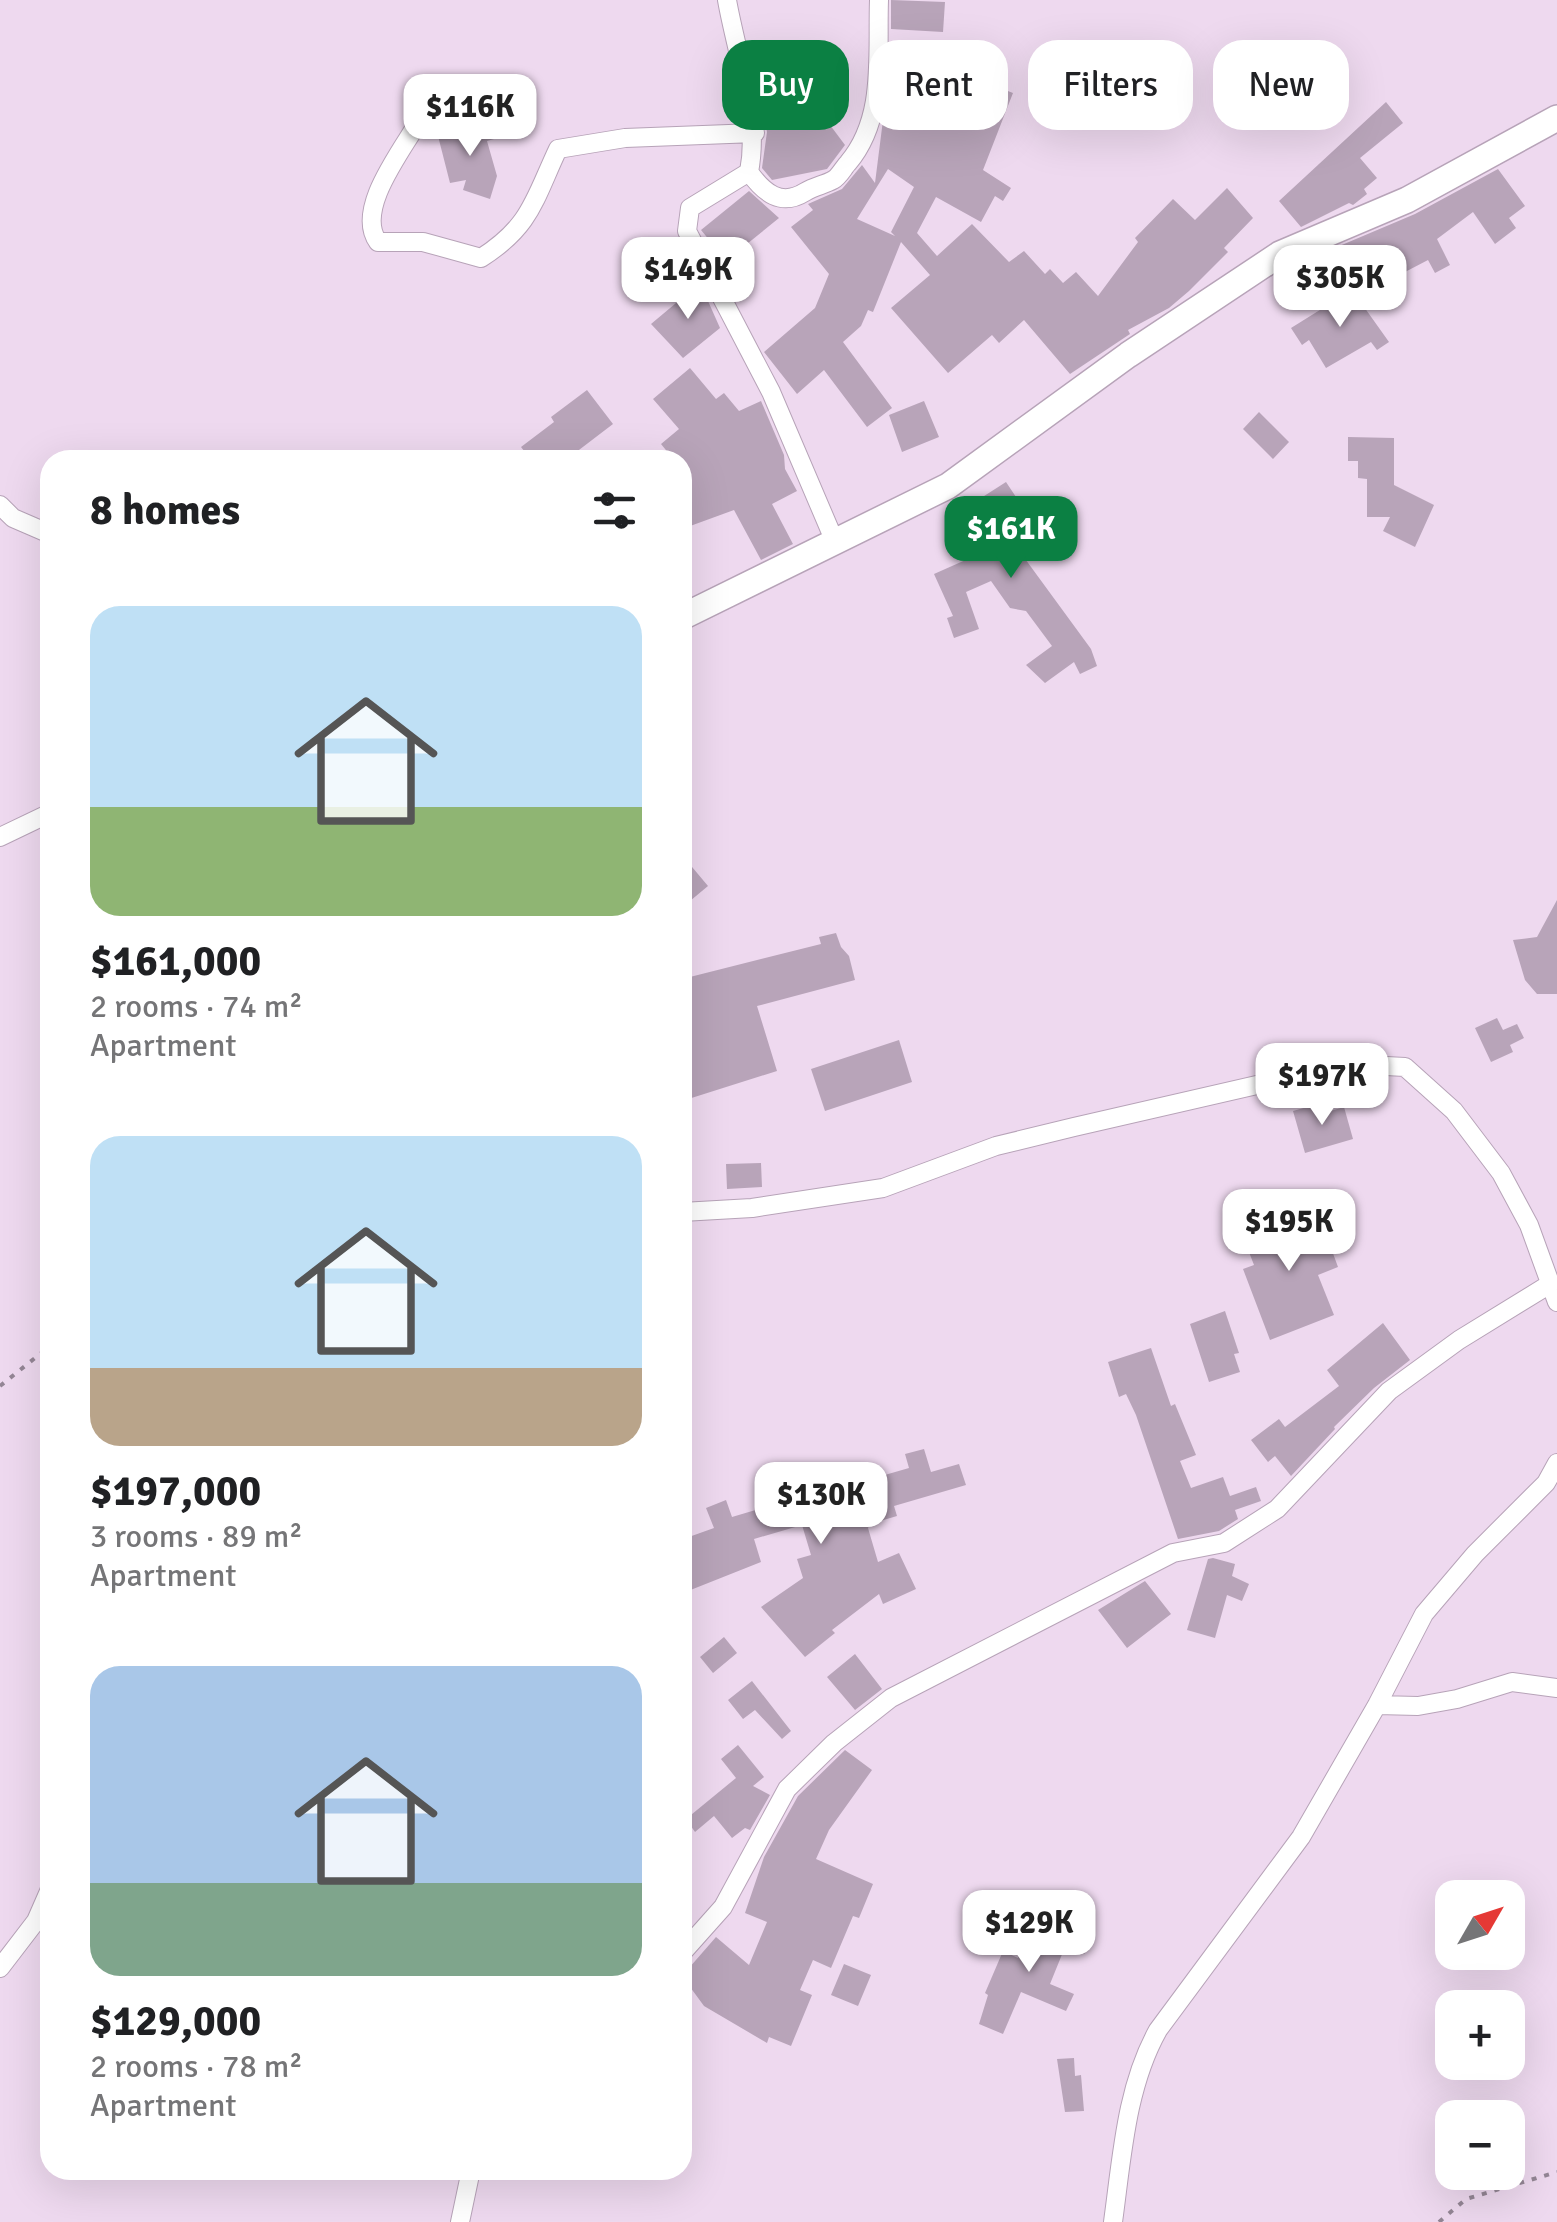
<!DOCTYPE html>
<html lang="en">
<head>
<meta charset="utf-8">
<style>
	body { margin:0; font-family:Signika,sans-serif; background:#f2f2f2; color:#202124; height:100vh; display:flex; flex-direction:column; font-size:38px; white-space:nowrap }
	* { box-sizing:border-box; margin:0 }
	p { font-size:32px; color:#757577 }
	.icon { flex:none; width:55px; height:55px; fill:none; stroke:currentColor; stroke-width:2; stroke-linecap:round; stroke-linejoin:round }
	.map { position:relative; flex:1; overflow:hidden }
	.panel { position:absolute; left:40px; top:450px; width:652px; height:1730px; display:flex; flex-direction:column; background:#fff; border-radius:30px; box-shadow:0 10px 40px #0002 }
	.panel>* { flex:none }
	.banner { position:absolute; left:722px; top:40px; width:682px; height:90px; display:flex; gap:20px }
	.needle { width:65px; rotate:51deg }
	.fabs { position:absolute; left:1435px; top:1880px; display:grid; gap:20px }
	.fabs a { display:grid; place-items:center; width:90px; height:90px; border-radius:20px; background:#fff; box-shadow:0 10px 40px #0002; font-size:50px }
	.price { position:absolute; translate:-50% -85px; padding:0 22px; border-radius:20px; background:#fff; color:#222; font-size:32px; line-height:65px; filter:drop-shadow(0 2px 5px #0008) }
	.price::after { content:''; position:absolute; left:50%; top:60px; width:30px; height:22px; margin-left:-15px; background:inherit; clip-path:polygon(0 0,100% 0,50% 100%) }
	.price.active { background:#0b8043; color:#fff }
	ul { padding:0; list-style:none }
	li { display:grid; align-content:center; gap:20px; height:530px; padding:0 50px }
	li span { display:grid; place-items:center; height:310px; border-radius:30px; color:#555 }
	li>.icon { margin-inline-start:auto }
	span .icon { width:180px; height:180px; fill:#fffc; stroke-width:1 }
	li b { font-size:42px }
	h2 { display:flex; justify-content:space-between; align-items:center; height:120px; padding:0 50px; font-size:42px }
	.pill { padding:0 35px; border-radius:30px; background:#fff; box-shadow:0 10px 40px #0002; font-size:35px; line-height:90px }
	.pill.active { background:#0b8043; color:#fff }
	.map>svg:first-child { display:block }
</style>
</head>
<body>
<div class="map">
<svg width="1557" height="2222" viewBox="0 0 1557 2222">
	<rect width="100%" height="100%" fill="#eed9ef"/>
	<path fill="#b8a4b9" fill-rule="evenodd" d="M891 0 945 2 943 32 891 29Z
		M962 73 1013 93 983 170 1011 188 1003 201 995 196 981 222 936 197 917 233 937 256 972 224 1009 262 1024 251 1045 274 1050 269 1063 283 1076 272 1098 296 1138 242 1135 238 1173 199 1195 220 1227 188 1253 218 1224 248 1228 252 1189 291 1169 308 1128 330 1130 334 1070 374 1024 320 999 343 992 335 948 373 891 308 930 275 901 242 873 312 868 310 861 326 843 342 892 408 867 427 824 370 797 394 764 352 815 308 829 274 791 227 813 210 808 204 842 189 862 165 875 183 883 120 904 127 916 83 935 88 936 84 955 91ZM888 169 914 187 891 232 895 236 857 219Z
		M772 82 774 98 786 96 787 102 832 97 835 117 821 113 845 145 827 169 772 180 762 168 767 132 758 84Z
		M1386 102 1403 123 1360 158 1377 178 1364 189 1367 194 1353 205 1349 203 1301 227 1279 201Z
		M489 122 494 139 487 141 497 176 490 199 463 190 466 180 450 183 438 136Z
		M1498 169 1525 206 1509 218 1516 228 1495 244 1473 212 1437 239 1450 265 1435 273 1428 260 1361 295 1337 247 1415 214Z
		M749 191 779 218 742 248 715 247 701 230Z
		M700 283 720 328 683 358 651 324Z
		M1352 290 1389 342 1377 350 1371 342 1326 368 1309 340 1302 345 1291 328Z
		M690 368 716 399 724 393 739 411 761 401 784 455 785 469 797 491 772 504 793 544 761 560 734 510 682 529V460H674L661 444 679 429 653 399Z
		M587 390 613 424 575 453 580 460H531L521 447 554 422 551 417Z
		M924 401 939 437 902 452 889 415Z
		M1259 412 1289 442 1273 459 1243 429Z
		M1348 437 1394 438V485L1434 505 1415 547 1383 531 1390 517H1367V479L1358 478V461H1348Z
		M1006 482 1046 542 1023 556 1091 649 1097 666 1080 674 1074 662 1045 683 1026 665 1052 646 1026 611 1010 608 991 581 966 592 979 629 954 638 947 618 953 616 934 574 979 554 956 514Z
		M682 855 708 886 690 901 682 892Z
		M1557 900V994H1537L1525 980 1513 940 1537 937Z
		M836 933 841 947 849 956 855 980 757 1006 777 1071 682 1101V979L821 944 819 937Z
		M1497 1018 1503 1030 1517 1024 1524 1038 1510 1045 1513 1052 1491 1062 1475 1028Z
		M899 1040 912 1082 825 1111 811 1069Z
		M1314 1105 1317 1115 1344 1107 1353 1139 1305 1153 1293 1111Z
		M761 1163 762 1187 727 1189 726 1164Z
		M1307 1209 1319 1240 1327 1237 1338 1267 1318 1275 1334 1315 1270 1340 1243 1269 1254 1265 1242 1234Z
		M1225 1311 1239 1353 1234 1354 1240 1372 1209 1382 1190 1324Z
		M1383 1323 1410 1360 1374 1388 1334 1427 1335 1429 1291 1476 1275 1456 1268 1462 1251 1440 1279 1419 1285 1427 1339 1386 1327 1370Z
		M1151 1348 1171 1406 1175 1404 1196 1455 1180 1461 1191 1488 1223 1477 1230 1496 1256 1487 1261 1501 1235 1510 1238 1519 1219 1531 1178 1539 1136 1415 1126 1394 1119 1397 1108 1362Z
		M924 1449 931 1472 959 1464 966 1485 894 1506 897 1516 870 1524 868 1528 878 1562 899 1553 916 1589 883 1604 879 1594 832 1630 835 1633 805 1657 761 1607 803 1578 797 1559 811 1555 802 1525 754 1539 761 1562 688 1591 682 1578V1556L692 1552 686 1538 714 1528 706 1508 726 1500 732 1517 779 1503 774 1488 795 1482 799 1496 810 1492 811 1497 848 1486 844 1473 860 1468 864 1481 909 1468 905 1454Z
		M1213 1558 1235 1564 1232 1576 1249 1584 1242 1601 1227 1595 1215 1638 1187 1630 1208 1559Z
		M1145 1581 1171 1614 1127 1648 1098 1610Z
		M724 1637 737 1653 713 1673 700 1657Z
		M855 1654 882 1689 855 1710 827 1677Z
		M752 1681 791 1731 782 1739 755 1710 743 1719 728 1700Z
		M738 1745 764 1777 753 1786 770 1795 750 1830 745 1828 732 1838 714 1816 695 1832 686 1819 736 1778 721 1759Z
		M845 1750 872 1770 829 1830 816 1859 873 1884 859 1918 853 1916 831 1968 813 1960 800 1990 812 1995 791 2046 769 2037 767 2043 704 2006 682 1976 716 1937 749 1965 767 1922 745 1913 764 1857 798 1796Z
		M1053 1915 1062 1921 1078 1918 1069 1934 1085 1954 1065 1947 1050 1984 1074 1994 1066 2011 1021 1992 1003 2034 979 2024 988 1995 985 1993 1003 1951 1018 1958 1030 1929 1053 1939Z
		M844 1964 871 1975 858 2006 831 1995Z
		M1074 2058 1075 2076 1081 2075 1084 2111 1065 2112 1057 2059Z"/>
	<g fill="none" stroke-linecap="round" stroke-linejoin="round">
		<defs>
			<path id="street" d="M727 0C737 57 760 115 749 172L690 208 687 231 771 392 835 542
				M422 116C404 148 354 209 378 242H423L481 258C531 226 534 200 558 149L625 138 755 133
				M749 172C764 193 781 207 805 192 815 186 824 185 833 180 839 177 844 167 848 163 886 118 877 56 879 0
				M0 505 13 518 50 534
				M0 837 50 813
				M682 1212 752 1208 883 1188 996 1146 1074 1127 1348 1064 1405 1067 1454 1111 1501 1173 1529 1225 1557 1302
				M1377 1705 1418 1706 1457 1699 1512 1682 1557 1688
				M682 1953 723 1907 787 1789 834 1743 891 1698 1173 1553 1224 1543 1277 1509 1389 1391 1459 1340 1550 1284
				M0 1968 36 1921 50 1889
				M460 2222 471 2170
				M1113 2222C1122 2157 1126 2087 1158 2030L1301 1837 1377 1705 1424 1614 1475 1554 1546 1483 1557 1463"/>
			<path id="secondary" d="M682 617 948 486 1128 355 1280 254 1407 200 1557 118"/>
		</defs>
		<use href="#street" stroke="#b7a3b8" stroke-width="20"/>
		<use href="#secondary" stroke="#b7a3b8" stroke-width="28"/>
		<path stroke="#948695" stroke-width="4" stroke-dasharray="5 8" stroke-linecap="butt" d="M0 1386 50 1346
			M1439 2222 1466 2199 1557 2172"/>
		<use href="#street" stroke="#fff" stroke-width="18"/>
		<use href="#secondary" stroke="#fff" stroke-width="25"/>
	</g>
</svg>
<div class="fabs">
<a><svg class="needle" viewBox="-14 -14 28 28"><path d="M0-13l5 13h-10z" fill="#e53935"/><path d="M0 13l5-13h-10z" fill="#757577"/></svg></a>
<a>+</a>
<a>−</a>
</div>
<b class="price" style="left:470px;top:159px">$116K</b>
<b class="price" style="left:688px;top:322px">$149K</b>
<b class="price" style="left:1340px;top:330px">$305K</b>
<b class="price active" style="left:1011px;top:581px">$161K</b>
<b class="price" style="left:1322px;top:1128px">$197K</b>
<b class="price" style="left:1289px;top:1274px">$195K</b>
<b class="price" style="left:821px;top:1547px">$130K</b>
<b class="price" style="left:1029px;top:1975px">$129K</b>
<div class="banner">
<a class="pill active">Buy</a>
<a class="pill">Rent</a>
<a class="pill">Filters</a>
<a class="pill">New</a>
</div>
<section class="panel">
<h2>8 homes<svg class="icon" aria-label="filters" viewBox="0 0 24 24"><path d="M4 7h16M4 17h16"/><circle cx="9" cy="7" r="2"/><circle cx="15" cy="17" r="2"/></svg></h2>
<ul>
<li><span style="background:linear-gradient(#bfe0f5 65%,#8fb573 0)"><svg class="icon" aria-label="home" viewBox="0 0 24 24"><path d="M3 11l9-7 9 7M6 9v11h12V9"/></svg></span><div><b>$161,000</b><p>2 rooms · 74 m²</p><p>Apartment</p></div></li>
<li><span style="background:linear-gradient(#bfe0f5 75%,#b9a48a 0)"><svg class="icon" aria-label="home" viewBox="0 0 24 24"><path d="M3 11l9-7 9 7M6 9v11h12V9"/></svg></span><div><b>$197,000</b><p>3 rooms · 89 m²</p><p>Apartment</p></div></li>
<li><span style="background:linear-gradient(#a9c7e8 70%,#7fa58c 0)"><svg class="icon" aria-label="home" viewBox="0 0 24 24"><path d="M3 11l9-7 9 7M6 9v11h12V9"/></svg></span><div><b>$129,000</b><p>2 rooms · 78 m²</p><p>Apartment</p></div></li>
</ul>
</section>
</div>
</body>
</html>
